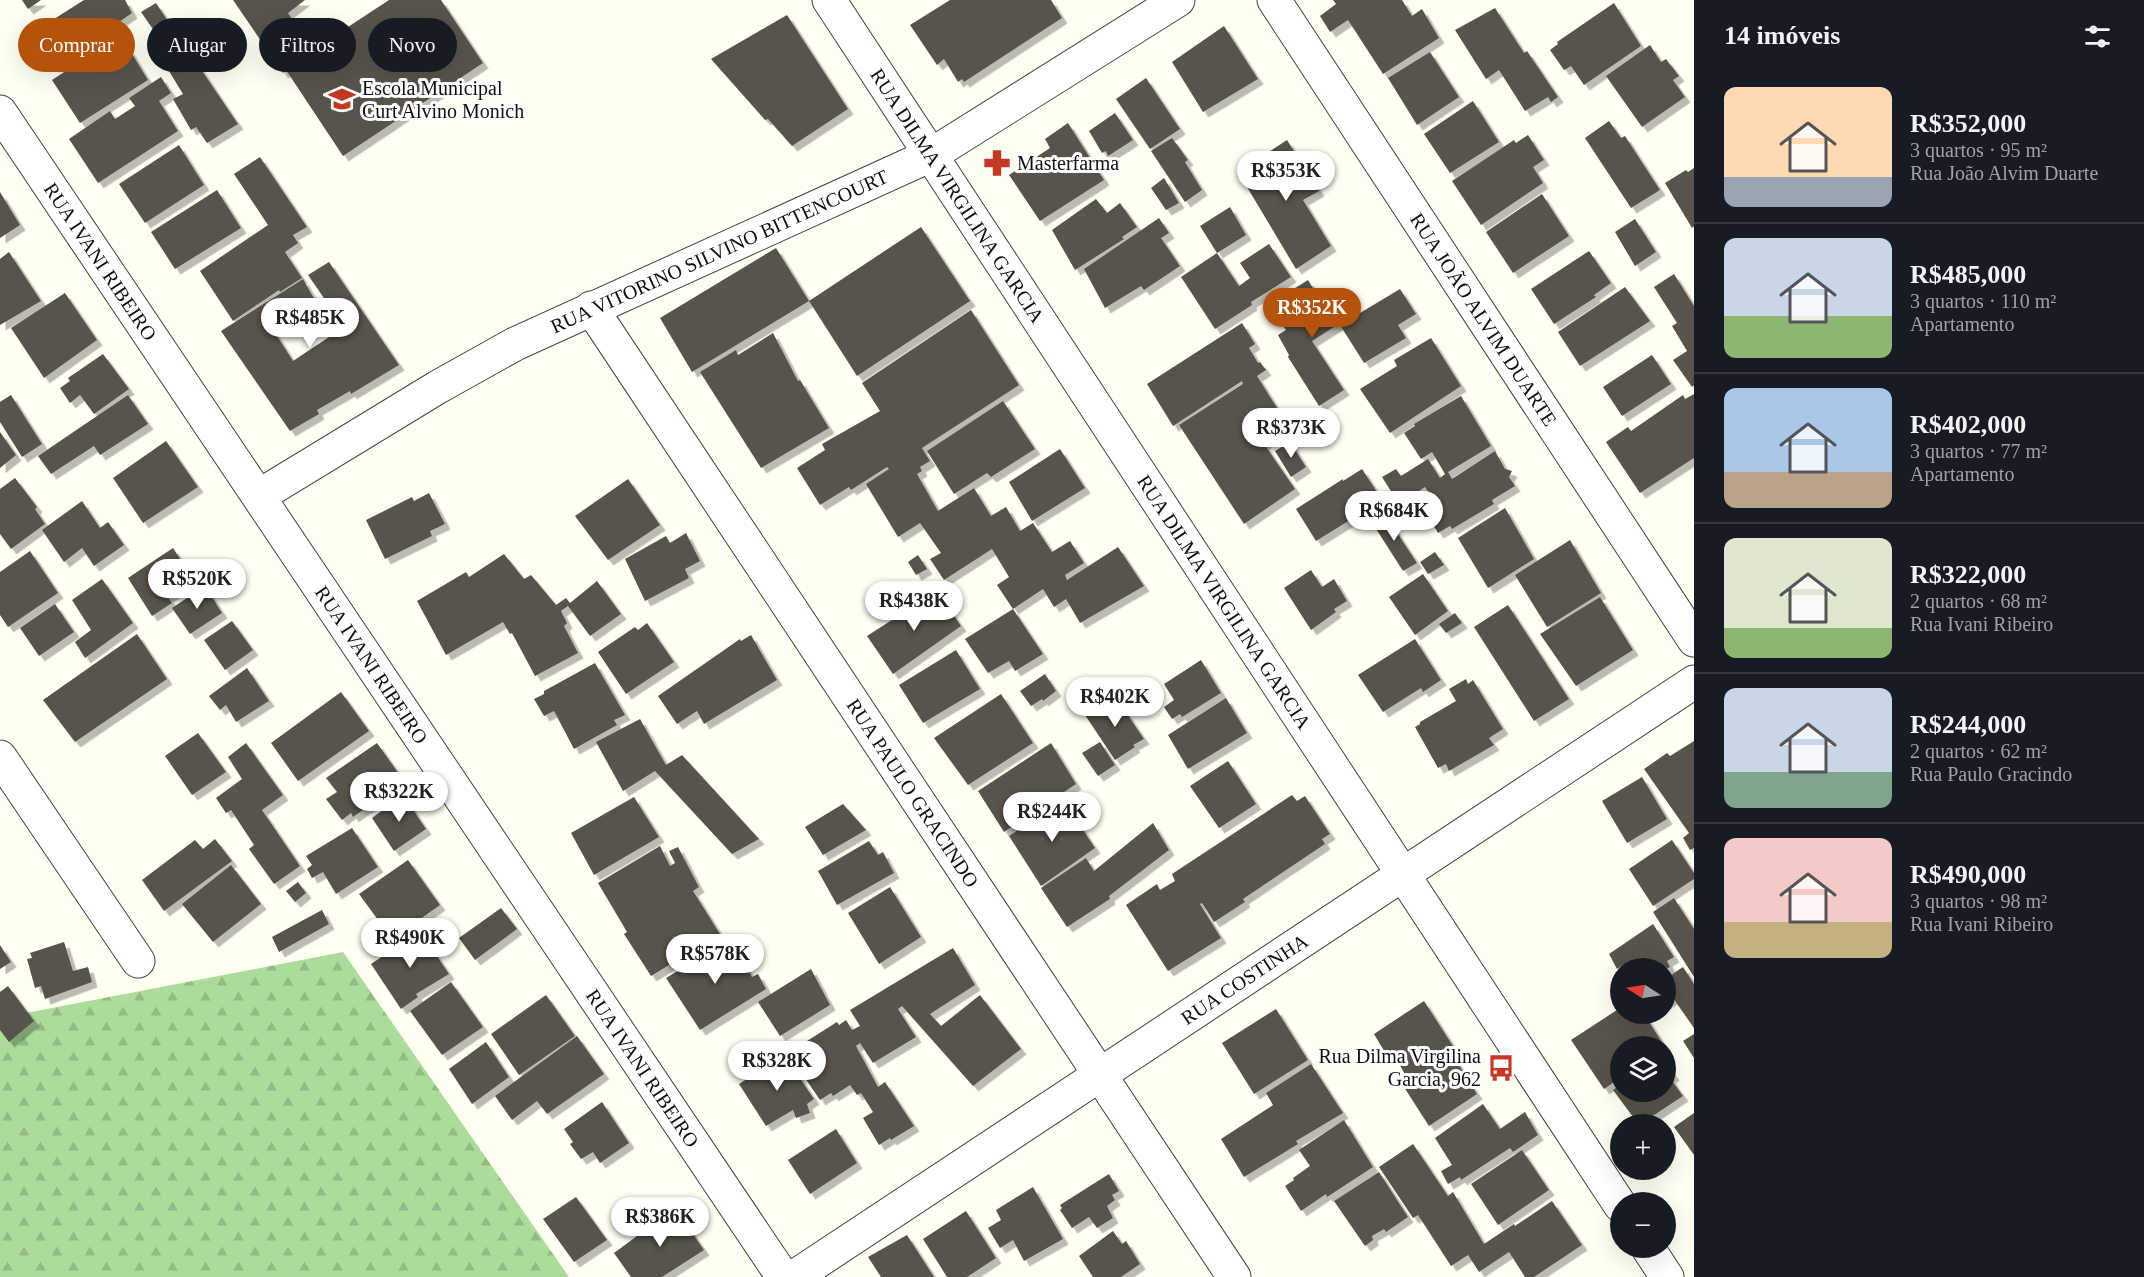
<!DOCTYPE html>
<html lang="pt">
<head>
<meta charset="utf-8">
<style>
	body { margin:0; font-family:Georgia,serif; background:#20242c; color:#f1f3f6; height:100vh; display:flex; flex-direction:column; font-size:22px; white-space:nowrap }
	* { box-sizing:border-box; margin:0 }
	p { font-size:20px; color:#9ea1a6 }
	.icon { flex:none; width:33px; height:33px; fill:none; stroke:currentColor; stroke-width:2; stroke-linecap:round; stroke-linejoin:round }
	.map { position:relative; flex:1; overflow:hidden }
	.details { display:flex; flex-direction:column; background:#171b24; width:450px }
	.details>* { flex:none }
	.hud { position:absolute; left:18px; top:18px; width:570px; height:54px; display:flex; gap:12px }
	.needle { width:39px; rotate:282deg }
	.fabs { position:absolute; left:1610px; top:958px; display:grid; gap:12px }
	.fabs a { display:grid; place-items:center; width:66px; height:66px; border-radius:50%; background:#171b24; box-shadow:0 6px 24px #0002; font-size:30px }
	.price { position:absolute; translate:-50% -51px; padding:0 14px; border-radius:21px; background:#fff; color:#222; font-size:20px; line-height:39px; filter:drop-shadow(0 2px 3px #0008) }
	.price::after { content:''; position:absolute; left:50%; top:36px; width:18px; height:14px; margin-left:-9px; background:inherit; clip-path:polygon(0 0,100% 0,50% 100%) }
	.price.on { background:#b45309; color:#fff }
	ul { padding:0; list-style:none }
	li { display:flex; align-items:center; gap:18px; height:150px; padding:0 30px }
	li+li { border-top:2px solid #363941 }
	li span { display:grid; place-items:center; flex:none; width:168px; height:120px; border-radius:12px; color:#555 }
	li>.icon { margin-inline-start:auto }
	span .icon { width:72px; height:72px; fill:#fffc; stroke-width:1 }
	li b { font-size:26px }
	h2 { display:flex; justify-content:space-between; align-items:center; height:72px; padding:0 30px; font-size:26px }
	.pill { padding:0 21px; border-radius:27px; background:#171b24; box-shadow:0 6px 24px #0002; font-size:21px; line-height:54px }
	.pill.on { background:#b45309; color:#fff }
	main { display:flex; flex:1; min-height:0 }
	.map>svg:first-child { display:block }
</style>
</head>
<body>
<main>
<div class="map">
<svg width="1694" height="1277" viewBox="0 0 1694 1277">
	<defs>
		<pattern id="forest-firs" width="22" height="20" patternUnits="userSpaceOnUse" patternTransform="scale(1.5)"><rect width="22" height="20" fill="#abdc99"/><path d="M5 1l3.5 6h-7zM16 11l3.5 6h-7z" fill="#92bc83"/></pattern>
		<filter id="shadow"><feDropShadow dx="5.5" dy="5.5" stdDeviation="0" flood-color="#0004"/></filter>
	</defs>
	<rect width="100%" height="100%" fill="#fffff2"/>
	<path fill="url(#forest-firs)" d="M343 952 569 1277H0V1018Z"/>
	<path fill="#58534b" filter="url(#shadow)" d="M22 0H41L28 9Z
		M84 0H125L132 13 54 67 29 35Z
		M233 0H305L288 13 313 50 389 0H441L483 63 343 156 286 70 283 73Z
		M950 0H1051L1062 18 964 82 962 79 958 82 944 59 937 65 910 25Z
		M1333 0H1402L1412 16 1422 9 1439 38 1383 74 1348 20 1330 32 1320 16 1336 4Z
		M156 3 184 46 171 55 141 12Z
		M1614 3 1641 46 1584 85 1571 66 1564 70 1550 50 1558 44 1557 42Z
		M1495 8 1524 53 1527 51 1558 97 1551 102 1548 97 1525 111 1499 70 1486 79 1455 30Z
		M787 15 848 109 792 146 768 119 765 120 711 59Z
		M1224 26 1258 79 1203 112 1172 62Z
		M111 41 119 54 129 49 148 80 80 123 52 80Z
		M1650 45 1661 62 1666 59 1679 76 1673 80 1685 97 1642 127 1606 76Z
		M1430 52 1459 97 1417 125 1388 78Z
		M192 56 238 124 207 143 196 127 191 130 173 99 183 94 169 71Z
		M161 77 171 93 159 101 178 131 98 183 69 139 110 111 115 119 135 106 129 98Z
		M1146 78 1180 129 1150 149 1116 99Z
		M1473 101 1499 142 1450 173 1424 134Z
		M1115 113 1133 140 1108 156 1106 151 1102 153 1089 131Z
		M1609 121 1621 138 1625 136 1660 190 1631 208 1585 138Z
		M1068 123 1104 180 1040 221 1009 175 1050 148 1045 139Z
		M1528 135 1544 160 1533 167 1543 183 1481 225 1452 181 1514 140 1516 143Z
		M1172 138 1188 160 1185 162 1202 190 1185 202 1151 151Z
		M1287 140 1319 191 1303 200 1331 246 1296 269 1238 172Z
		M179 145 204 185 145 223 119 184Z
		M260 157 307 227 293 235 298 243 285 252 302 278 280 292 279 290 233 321 200 271 268 225 234 174Z
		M1694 168V226L1692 228 1665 183 1686 170 1688 172Z
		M1164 178 1179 203 1166 210 1151 188Z
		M217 190 241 228 175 269 151 232Z
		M0 192 20 225 0 238Z
		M1542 194 1569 236 1513 273 1486 232Z
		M1096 199 1107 213 1120 203 1137 227 1122 237 1124 239 1075 270 1052 230Z
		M1230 207 1246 235 1217 253 1200 226Z
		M1159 218 1169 233 1161 238 1180 266 1144 290 1141 286 1105 308 1084 269Z
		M1635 219 1656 252 1635 266 1615 232Z
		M921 227 970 301 857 376 809 301Z
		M1269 244 1291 277 1251 302 1252 305 1215 329 1181 277 1217 253 1239 286 1250 278 1240 263Z
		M776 248 809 301 692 372 660 318Z
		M1589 251 1611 283 1594 295 1596 297 1554 324 1531 289Z
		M9 252 41 301 0 325V259Z
		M329 262 399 365 351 394 350 391 317 410 319 414 290 431 221 331 303 279 326 320 300 336 286 315 270 325 293 361 344 327 308 275Z
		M1674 274 1694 306V385L1692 387 1673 360 1687 351 1672 326 1677 323 1654 287Z
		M1308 280 1327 311 1347 299 1356 313 1312 341 1344 390 1319 406 1288 357 1289 355 1278 335 1286 330 1278 319 1291 311 1281 297Z
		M1625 287 1650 321 1580 366 1558 332Z
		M1400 289 1416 314 1398 325 1406 338 1364 363 1340 325Z
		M65 293 97 340 44 378 11 328Z
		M971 310 1019 385 922 448 930 461 920 467 922 471 917 474 938 511 974 488 991 516 1006 507 1020 531 1033 523 1052 552 1070 541 1084 563 1065 575 1067 580 1118 547 1144 586 1080 623 1066 599 1054 607 1043 589 1013 609 997 585 1009 577 992 549 944 580 930 559 941 553 920 523 898 537 866 484 889 469 887 467 851 490 849 487 820 505 797 468 825 450 822 444 880 411 862 383Z
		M1242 323 1255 344 1249 348 1258 363 1260 362 1266 370 1257 376 1289 427 1264 444 1295 489 1244 524 1179 425 1243 384 1242 381 1173 426 1147 384Z
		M773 333 798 381 800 380 829 428 761 468 700 372 736 350 738 355Z
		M1431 338 1461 386 1390 433 1360 389 1397 366 1394 360Z
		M103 354 129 389 94 414 80 395 70 403 60 388 70 381 68 378Z
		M1652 355 1671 384 1622 416 1603 387Z
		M1694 394V458L1640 493 1606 442 1628 427 1631 431 1683 395 1685 399Z
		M11 395 42 444 22 457 0 422V402Z
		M128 395 148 424 100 455 94 446 51 474 38 456Z
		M1461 396 1491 446 1448 472 1452 479 1495 451 1505 469 1512 471 1509 477 1515 486 1492 500 1494 504 1452 529 1450 526 1438 533 1427 515 1439 508 1425 487 1399 504 1382 477 1396 469 1401 476 1428 459 1440 478 1445 474 1432 452 1421 459 1404 433 1415 426 1414 424Z
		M1003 401 1035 449 991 477 987 473 954 494 927 451Z
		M0 432 16 455 0 468Z
		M166 441 198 487 143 523 113 478Z
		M1290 442 1306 467 1291 477 1275 451Z
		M1060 449 1085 488 1032 521 1009 482Z
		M1362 469 1377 492 1365 499 1368 506 1362 510 1363 512 1316 541 1296 509 1343 479V481Z
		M15 478 37 507 35 509 45 524 11 549 0 534V489Z
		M628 479 660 525 608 560 575 516Z
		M429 493 445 524 430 531 432 536 385 559 366 520 412 497 414 501Z
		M82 501 100 528 108 522 124 545 94 566 82 548 64 562 42 530Z
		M1505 508 1534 559 1488 588 1458 538Z
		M1384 513 1417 563 1403 571 1371 521Z
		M686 533 700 561 685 569 689 578 645 601 625 559 666 536 670 543Z
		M1570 540 1601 593 1547 627 1515 575Z
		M173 548 194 580 168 597 172 603 152 616 128 578Z
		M30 551 58 593 8 627 0 615V572Z
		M1435 552 1444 565 1428 574 1420 562Z
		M504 554 524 579 531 575 556 605 566 598 570 603 597 581 621 614 590 636 568 606 561 611 567 623 564 626 578 653 535 676 512 633 510 634 503 622 446 655 417 601 466 572 469 577Z
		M918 555 927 569 916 575 908 562Z
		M1311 570 1322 587 1334 579 1347 601 1334 609 1336 612 1311 630 1284 588Z
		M1423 574 1448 611 1415 635 1389 597Z
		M102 579 133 623 85 658 75 642 91 630 72 600Z
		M205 586 222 613 190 634 172 608Z
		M937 591 961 626 893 674 867 636Z
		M1600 597 1633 650 1576 686 1540 634Z
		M55 604 74 632 39 656 20 628Z
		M1508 605 1569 699 1534 721 1474 627Z
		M1013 609 1043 654 1015 671 1009 661 988 673 965 639Z
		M1455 613 1462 623 1446 633 1439 624Z
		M232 621 253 650 225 670 204 640Z
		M647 623 674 662 626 694 598 652 635 627 638 630Z
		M137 634 167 679 75 742 43 700Z
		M751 635 777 680 704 724 697 711 677 724 658 696 740 639 741 641Z
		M1415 639 1441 680 1423 692 1421 688 1383 712 1358 675Z
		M956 650 980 689 923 723 899 685Z
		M1201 660 1221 693 1182 717 1180 714 1172 719 1164 707 1174 700 1164 684Z
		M595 663 625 715 614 720 617 725 574 749 554 711 544 716 534 699 544 694V691Z
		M247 668 269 701 236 722 226 705 220 710 209 696Z
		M1045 674 1056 691 1043 701 1042 699 1031 706 1020 691Z
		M1466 679 1468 684 1473 680 1503 729 1489 738 1494 745 1449 771 1446 764 1438 768 1415 727 1420 724V722L1456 701 1449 689Z
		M341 692 369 731 298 781 271 743Z
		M1001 694 1033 743 968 785 934 738Z
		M1115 696 1144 739 1133 745 1135 747 1115 760 1085 715Z
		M1226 698 1247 733 1188 769 1168 735Z
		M640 719 666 765 682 755 759 839 732 854 655 771 623 791 596 742Z
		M198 733 226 772 192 795 165 756Z
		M1694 741V848L1690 850 1683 838 1689 833 1644 769 1667 753 1670 756Z
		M1100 742 1115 765 1098 776 1082 753Z
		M246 743 283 795 262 810 300 866 274 884 249 849 254 845 231 810 226 813 216 798 242 779 228 757Z
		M377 743 404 781 353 817 351 813 342 820 326 799 337 792 326 778Z
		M1051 743 1076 784 1004 832 978 791Z
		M1228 761 1256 804 1219 828 1190 786Z
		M1642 777 1667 819 1627 843 1602 801Z
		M403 795 426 829 394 851 372 818Z
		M1292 795 1297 801 1305 796 1330 834 1322 839 1325 844 1243 899 1245 902 1214 922 1202 903 1200 904 1221 938 1168 971 1126 905 1157 884 1160 890 1175 881 1172 874Z
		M634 797 659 837 594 875 571 833Z
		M1063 800 1095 848 1041 886 1009 836Z
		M843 804 866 830 823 855 805 827Z
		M1153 823 1169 850 1109 896 1110 899 1067 927 1041 888 1086 858 1094 871Z
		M352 828 378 867 336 894 323 872 312 878 307 869 312 865 306 856Z
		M215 839 232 861 164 911 142 880 195 840 203 849Z
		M1672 840 1694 873V879L1653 906 1629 869Z
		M869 841 878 855 883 852 894 873 837 905 818 871Z
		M660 846 670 866 675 863 669 851 678 847 699 887 693 891 720 934 651 976 624 934 627 932 598 883Z
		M408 860 440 905 392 939 359 894Z
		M231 865 261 904 213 942 182 904Z
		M298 882 306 893 295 902 286 891Z
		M890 887 921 937 879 964 848 913Z
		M1674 898 1694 929V977L1653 912Z
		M501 908 517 929 475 960 459 938Z
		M322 910 329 924 279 952 272 937Z
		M1653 924 1674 957 1667 961 1670 967 1666 969H1627L1624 964 1617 969 1609 954Z
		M420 931 449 974 416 994 418 997 401 1009 371 964Z
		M729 940 741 963 743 962 752 977 758 974 766 989 700 1030 666 978Z
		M64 942 73 971 88 967 92 982 45 999 41 986 35 988 27 959 32 958 30 953Z
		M0 945 11 962 0 969Z
		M953 948 975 985 930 1014 941 1026 980 995 1021 1049 973 1086 902 1006 898 1009 916 1037 873 1063 860 1043 856 1046 878 1087 885 1082 914 1126 891 1140 890 1138 879 1145 863 1118 873 1112 861 1093 857 1095 850 1085 833 1096 831 1093 820 1100 788 1053 837 1022 839 1025 846 1020 852 1030 860 1026 850 1010Z
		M1683 967 1694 984V1028L1673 998 1665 1004V979Z
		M811 969 830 1005 780 1036 758 1002Z
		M451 982 483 1027 442 1055 410 1011Z
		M8 986 34 1021 9 1042 0 1030V992Z
		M546 995 575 1036 519 1075 491 1034Z
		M1424 1001 1453 1046 1449 1049 1477 1094 1429 1126 1400 1081 1406 1076 1395 1057 1390 1061 1374 1034Z
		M1620 1008V1014H1644L1665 1047H1620V1078L1604 1089 1571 1040Z
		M1276 1009 1308 1060 1254 1094 1222 1043Z
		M1694 1034V1058L1683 1041Z
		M577 1036 604 1074 547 1114 537 1101 512 1120 495 1096Z
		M486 1042 509 1077 472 1104 449 1069Z
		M784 1055 814 1099 807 1104 810 1113 796 1118 793 1110 766 1126 739 1084Z
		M1665 1063 1674 1075 1670 1078 1683 1096 1639 1125 1613 1090 1620 1085V1092H1665Z
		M1311 1064 1343 1113 1296 1141 1298 1144 1244 1177 1221 1139 1273 1105 1266 1093Z
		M602 1102 629 1143 600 1163 593 1152 581 1159 570 1144 573 1142 564 1129Z
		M1483 1104 1500 1129 1525 1112 1538 1135 1513 1152 1510 1148 1461 1180 1460 1177 1448 1184 1441 1171 1452 1165 1435 1138Z
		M1694 1113V1155L1674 1127Z
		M1344 1120 1373 1167 1327 1197 1326 1194 1301 1211 1285 1186 1294 1180 1293 1178 1310 1166 1299 1150Z
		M836 1129 857 1163 810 1194 788 1160Z
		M1413 1144 1448 1196 1453 1192 1484 1244 1514 1224 1515 1226 1552 1201 1582 1245 1534 1277H1525L1509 1252 1479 1272 1468 1255 1451 1266 1418 1215 1413 1218 1379 1167Z
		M1522 1150 1549 1190 1498 1225 1471 1184Z
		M1379 1172 1408 1217 1386 1232 1384 1229 1372 1236 1373 1240 1365 1246 1334 1201Z
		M1109 1174 1119 1191 1112 1195 1115 1200 1107 1206 1113 1218 1097 1228 1089 1217 1072 1228 1060 1210 1062 1208 1060 1205Z
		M1033 1187 1063 1239 1024 1261 1013 1240 1000 1248 988 1228 1001 1220 996 1210Z
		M576 1197 607 1240 574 1262 543 1219Z
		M675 1208 704 1250 662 1277H631L614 1253Z
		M966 1211 996 1258 967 1277H947L923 1239Z
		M1113 1231 1122 1244 1126 1241 1140 1264 1121 1277H1093L1079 1256Z
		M907 1235 934 1277H881L868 1257Z"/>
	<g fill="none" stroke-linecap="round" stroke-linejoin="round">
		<defs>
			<g id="minor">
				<path id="s1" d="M1274 0 1694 640"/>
				<path id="s2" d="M0 112 783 1277"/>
				<path id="s3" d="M591 308 1234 1277"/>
				<path id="s4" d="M259 496 438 387 515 344 931 155 1178 0"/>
				<path d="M0 757 138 961"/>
				<path id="s5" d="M794 1277 1694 682"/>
			</g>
			<g id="tertiary">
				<path id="s6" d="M829 0 1620 1205"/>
				<path d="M1648 1248 1667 1277"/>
			</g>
		</defs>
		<use href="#minor" stroke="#424242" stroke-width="35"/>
		<use href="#tertiary" stroke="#424242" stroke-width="35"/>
		<use href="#minor" stroke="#fff" stroke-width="33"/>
		<use href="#tertiary" stroke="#fff" stroke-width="33"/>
	</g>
	<defs>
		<symbol id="school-bare" viewBox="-9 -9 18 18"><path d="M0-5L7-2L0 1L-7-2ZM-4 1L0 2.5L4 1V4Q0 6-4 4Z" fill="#c33923" stroke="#fff" stroke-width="2.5" paint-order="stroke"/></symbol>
		<symbol id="pharmacy-bare" viewBox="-9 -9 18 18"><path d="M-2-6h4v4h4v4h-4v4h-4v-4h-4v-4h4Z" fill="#c33923" stroke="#fff" stroke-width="2.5" paint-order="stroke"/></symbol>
		<symbol id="bus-bare" viewBox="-9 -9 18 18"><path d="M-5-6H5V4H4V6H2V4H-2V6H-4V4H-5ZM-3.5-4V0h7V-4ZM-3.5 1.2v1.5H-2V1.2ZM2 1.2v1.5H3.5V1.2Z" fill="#c33923" stroke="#fff" stroke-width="2.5" paint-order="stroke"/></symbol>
	</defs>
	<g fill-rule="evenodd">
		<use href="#school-bare" x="323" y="80" width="38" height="38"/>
		<use href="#pharmacy-bare" x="978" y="144" width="38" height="38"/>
		<use href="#bus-bare" x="1482" y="1049" width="38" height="38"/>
	</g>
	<g text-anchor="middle" stroke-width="6" stroke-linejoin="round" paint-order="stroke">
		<g font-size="20" fill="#0f0f0f" stroke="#fff" text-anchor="start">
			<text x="362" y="95">Escola Municipal<tspan x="362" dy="23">Curt Alvino Monich</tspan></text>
			<text x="1017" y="170">Masterfarma</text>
			<text x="1481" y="1063" text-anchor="end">Rua Dilma Virgilina<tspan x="1481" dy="23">Garcia, 962</tspan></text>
		</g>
		<g font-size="20" fill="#0f0f0f" stroke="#fff">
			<text dy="7" stroke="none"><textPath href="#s6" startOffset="234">RUA DILMA VIRGILINA GARCIA</textPath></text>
			<text dy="7" stroke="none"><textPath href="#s4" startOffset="522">RUA VITORINO SILVINO BITTENCOURT</textPath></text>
			<text dy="7" stroke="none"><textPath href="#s2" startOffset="180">RUA IVANI RIBEIRO</textPath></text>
			<text dy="7" stroke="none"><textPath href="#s1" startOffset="382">RUA JOÃO ALVIM DUARTE</textPath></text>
			<text dy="7" stroke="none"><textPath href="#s6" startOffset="720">RUA DILMA VIRGILINA GARCIA</textPath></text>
			<text dy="7" stroke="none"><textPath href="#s2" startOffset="666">RUA IVANI RIBEIRO</textPath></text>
			<text dy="7" stroke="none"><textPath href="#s3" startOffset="582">RUA PAULO GRACINDO</textPath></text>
			<text dy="7" stroke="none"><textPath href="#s5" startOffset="540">RUA COSTINHA</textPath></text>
			<text dy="7" stroke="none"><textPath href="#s2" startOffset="1152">RUA IVANI RIBEIRO</textPath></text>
		</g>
	</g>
</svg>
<div class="fabs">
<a><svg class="needle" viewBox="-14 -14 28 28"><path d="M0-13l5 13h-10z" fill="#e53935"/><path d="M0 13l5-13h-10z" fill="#9ea1a6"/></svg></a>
<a><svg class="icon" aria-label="layers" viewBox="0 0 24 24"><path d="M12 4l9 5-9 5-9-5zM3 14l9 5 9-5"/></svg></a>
<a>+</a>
<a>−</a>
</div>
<b class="price" style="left:1286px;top:202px">R$353K</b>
<b class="price on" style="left:1312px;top:339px">R$352K</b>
<b class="price" style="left:310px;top:349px">R$485K</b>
<b class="price" style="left:1291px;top:459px">R$373K</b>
<b class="price" style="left:1394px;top:542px">R$684K</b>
<b class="price" style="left:197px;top:610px">R$520K</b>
<b class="price" style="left:914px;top:632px">R$438K</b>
<b class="price" style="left:1115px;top:728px">R$402K</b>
<b class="price" style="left:399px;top:823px">R$322K</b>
<b class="price" style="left:1052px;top:843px">R$244K</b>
<b class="price" style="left:410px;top:969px">R$490K</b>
<b class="price" style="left:715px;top:985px">R$578K</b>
<b class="price" style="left:777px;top:1092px">R$328K</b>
<b class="price" style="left:660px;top:1248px">R$386K</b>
<div class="hud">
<a class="pill on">Comprar</a>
<a class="pill">Alugar</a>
<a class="pill">Filtros</a>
<a class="pill">Novo</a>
</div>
</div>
<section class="details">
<h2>14 imóveis<svg class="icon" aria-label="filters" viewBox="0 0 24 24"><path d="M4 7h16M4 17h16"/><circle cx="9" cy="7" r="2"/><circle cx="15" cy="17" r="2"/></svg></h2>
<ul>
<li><span style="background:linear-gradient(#ffd9b3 75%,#9aa5b1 0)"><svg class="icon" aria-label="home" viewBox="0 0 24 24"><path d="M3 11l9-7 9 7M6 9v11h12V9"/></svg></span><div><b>R$352,000</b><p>3 quartos · 95 m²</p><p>Rua João Alvim Duarte</p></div></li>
<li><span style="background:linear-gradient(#c9d6e8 65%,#8fb573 0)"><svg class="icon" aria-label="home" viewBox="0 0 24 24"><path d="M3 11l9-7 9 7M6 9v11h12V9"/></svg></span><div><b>R$485,000</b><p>3 quartos · 110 m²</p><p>Apartamento</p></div></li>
<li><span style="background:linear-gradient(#a9c7e8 70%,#b9a48a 0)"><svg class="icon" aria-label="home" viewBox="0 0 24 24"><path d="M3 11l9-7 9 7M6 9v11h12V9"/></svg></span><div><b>R$402,000</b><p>3 quartos · 77 m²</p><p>Apartamento</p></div></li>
<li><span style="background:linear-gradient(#dfe7d0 75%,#8fb573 0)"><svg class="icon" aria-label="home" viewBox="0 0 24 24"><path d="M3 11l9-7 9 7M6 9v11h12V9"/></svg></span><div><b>R$322,000</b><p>2 quartos · 68 m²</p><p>Rua Ivani Ribeiro</p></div></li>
<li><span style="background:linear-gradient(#c9d6e8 70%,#7fa58c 0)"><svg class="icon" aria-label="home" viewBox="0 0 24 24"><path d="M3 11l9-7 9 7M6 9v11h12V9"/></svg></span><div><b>R$244,000</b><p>2 quartos · 62 m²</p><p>Rua Paulo Gracindo</p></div></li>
<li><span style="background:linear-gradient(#f6c9c9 70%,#c2b280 0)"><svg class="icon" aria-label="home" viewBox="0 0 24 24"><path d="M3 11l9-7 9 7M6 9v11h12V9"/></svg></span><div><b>R$490,000</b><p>3 quartos · 98 m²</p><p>Rua Ivani Ribeiro</p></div></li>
</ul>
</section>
</main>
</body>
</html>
